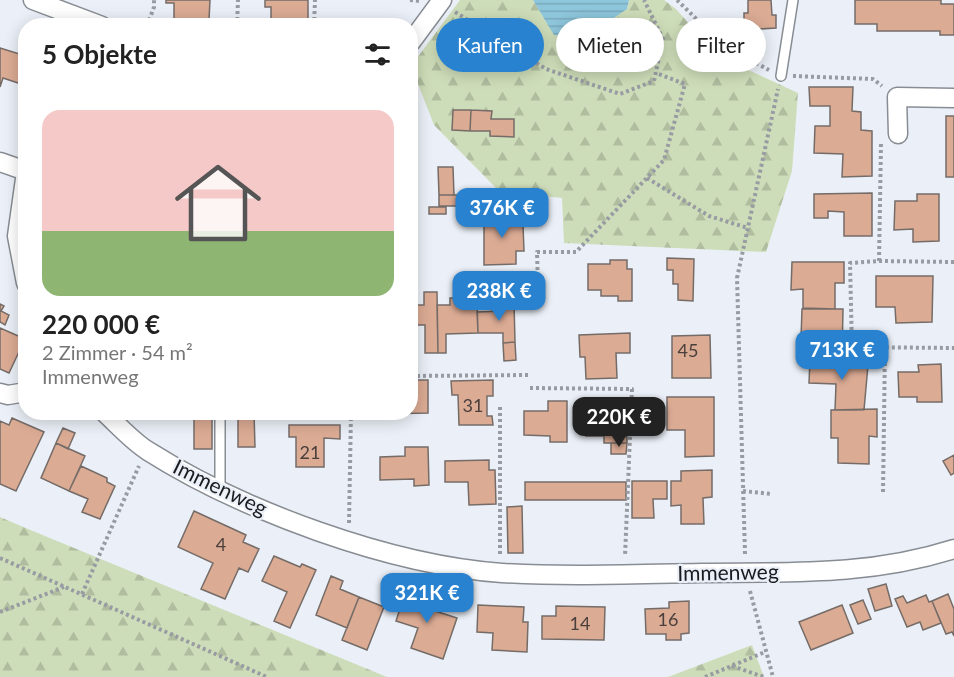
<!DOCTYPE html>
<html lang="de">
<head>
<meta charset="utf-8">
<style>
	body { margin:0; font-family:Lato,sans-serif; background:#f2f2f2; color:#222; height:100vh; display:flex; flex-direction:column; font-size:22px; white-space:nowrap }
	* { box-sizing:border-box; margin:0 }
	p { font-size:20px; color:#767676 }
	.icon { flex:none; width:33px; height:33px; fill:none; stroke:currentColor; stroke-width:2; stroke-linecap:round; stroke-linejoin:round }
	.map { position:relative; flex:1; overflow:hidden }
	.details { position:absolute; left:18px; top:18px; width:400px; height:402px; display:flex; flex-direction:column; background:#fff; border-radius:24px; box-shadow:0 3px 15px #0003 }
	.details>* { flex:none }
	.hud { position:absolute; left:436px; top:18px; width:428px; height:54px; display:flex; gap:12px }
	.price { position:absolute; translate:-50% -51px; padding:0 14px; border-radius:12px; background:#2882cf; color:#fff; font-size:20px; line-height:39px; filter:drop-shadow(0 2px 3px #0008) }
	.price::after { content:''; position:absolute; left:50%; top:36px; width:18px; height:14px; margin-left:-9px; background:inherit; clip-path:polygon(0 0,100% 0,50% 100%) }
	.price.current { background:#222; color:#fff }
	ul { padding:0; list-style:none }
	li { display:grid; align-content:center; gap:12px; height:318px; padding:0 24px }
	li+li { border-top:2px solid #e0e0e0 }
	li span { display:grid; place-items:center; height:186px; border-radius:18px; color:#555 }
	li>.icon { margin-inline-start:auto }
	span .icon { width:108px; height:108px; fill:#fffc; stroke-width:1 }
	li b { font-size:26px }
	h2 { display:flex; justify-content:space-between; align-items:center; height:72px; padding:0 24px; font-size:26px }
	.chip { padding:0 21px; border-radius:27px; background:#fff; box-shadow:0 3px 15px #0003; font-size:21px; line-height:54px }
	.chip.current { background:#2882cf; color:#fff }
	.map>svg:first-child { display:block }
</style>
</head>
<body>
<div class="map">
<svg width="954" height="677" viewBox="0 0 954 677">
	<defs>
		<pattern id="forest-firs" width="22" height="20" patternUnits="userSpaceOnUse" patternTransform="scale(1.5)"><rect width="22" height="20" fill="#ceddb9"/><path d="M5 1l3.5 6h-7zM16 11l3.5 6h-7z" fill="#b0bd9f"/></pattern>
		<pattern id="water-rules" width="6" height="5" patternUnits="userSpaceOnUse" patternTransform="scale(1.5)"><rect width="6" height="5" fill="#8ec6db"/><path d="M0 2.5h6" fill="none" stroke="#7aaabc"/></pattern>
	</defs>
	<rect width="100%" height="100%" fill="#ebf0f8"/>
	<path fill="url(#forest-firs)" d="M460 0H533L554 34 627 9 629 0H664L676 9 718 56 798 93 792 171 766 252 564 243 562 198 500 192 434 125 411 66Z
		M0 517 28 529 387 677H0Z
		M752 645 764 677H668Z"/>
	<path fill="url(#water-rules)" d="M533 0H629L627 9 586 37 554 35Z"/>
	<path fill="#dbab94" stroke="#756c68" stroke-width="1.5" d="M166 0H210L209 20 174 19V3H166Z
		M265 0H308V21H271V7H265Z
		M748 0H771L772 15H776V28L744 30V13H748Z
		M855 0H941V4H954V35H940V31H877V24H855Z
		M0 48 26 56 24 85 3 78 0 87Z
		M809 87H853L852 111 861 112V130L872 131V176L842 177 843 154 814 153 815 126H830V106H810Z
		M453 110H471L470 131 452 130Z
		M471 110 492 111 491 119H514V137L490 136V131H470Z
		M946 116H954V177H946Z
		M438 167H453L454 195H439Z
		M872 193V236H844V212L828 211V218H814V194Z
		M917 194H939V241L913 242V229L894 230 895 201H917Z
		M439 195H466V206H439Z
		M429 207H446V214H429Z
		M502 210H515L516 225H523L524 251H516V264L484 265V216H502Z
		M667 258 694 259 693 301 678 300V284H673V270H667Z
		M610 260H627V269H632V301H618V296H601V290H588V264H610Z
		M792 262H844V283H835V309L803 308V289L791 290Z
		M876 276H933L932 322 896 323 895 307H876Z
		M424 292H437L438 353H425V325H411V305H424Z
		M450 298H477L478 333 446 334V353H438L437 305H450Z
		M503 302H514L515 342 503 343V333H478L477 312 503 311Z
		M0 304 4 306 1 311 9 315 5 325 0 322Z
		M802 309H843L842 358H814V339H801Z
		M0 328 25 339 9 373 0 369Z
		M630 333V353H616L617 378 586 379 585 357H580L579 335Z
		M710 335 711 378H672V336Z
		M515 342 516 360 504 361 503 343Z
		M810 359H852V365H868L864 410H835L836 384 809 383Z
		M941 364 942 402H917V397H899L898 372H919L918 365Z
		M411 380H428V413L381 414 411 412Z
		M493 380V396H487V416H492L493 425H459L458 395H452L451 381Z
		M667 397H714V456L685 457V430H667Z
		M548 401H567V442H550V436L524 435V411H548Z
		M609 402H626L627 443H604V436H586L585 411H607Z
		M877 409V437L869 436V464L838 463V438H831V410Z
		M194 412H212V449H194Z
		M238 412H254L255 447H238Z
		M12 418 44 432 16 491 0 484V421L9 425Z
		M289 425H340V439L324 438V467H296V437H289Z
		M63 428 75 433 68 449 56 443Z
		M56 443 85 456 69 491 41 478Z
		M611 443H627L626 454H611Z
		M405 447H428L429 485 414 486V479L380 480V457L405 456Z
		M954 455V473L951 475 943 461Z
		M489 460V470H495L496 504 469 505 468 482H445V461Z
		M81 466 107 478V482L115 486 100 519 82 512 88 499 69 491Z
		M712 470V497L703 498 704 524H681V505L671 506V481H681V471Z
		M632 481H667V499H653L654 518H632Z
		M525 482H626V500H525Z
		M522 506 523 553H508L507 507Z
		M194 511 246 535 243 542 259 549 248 572 239 568 225 599 201 589 213 563 178 547Z
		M274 556 300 567 302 564 316 570 290 628 274 621 287 592 262 581Z
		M331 576 343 581 340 589 359 597 347 628 316 615Z
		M886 584 892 606 875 611 868 589Z
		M406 590 436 600 432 610 457 618 443 659 411 648 418 628 396 621Z
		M948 594 954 609V636L952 632 946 634 932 601Z
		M926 595 929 602 932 601 941 623 923 630 920 622 907 627 895 599 903 596 907 603Z
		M359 597 384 607 367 650 342 640Z
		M863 600 871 619 858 624 850 605Z
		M689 601V633L681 634V640H666V634H646L645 609 669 608V602Z
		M478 605 524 607 523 622H528L527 652 492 650 493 633 477 632Z
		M842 605 853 633 811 650 799 622Z
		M556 606 605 607 604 640 542 639V616H556Z"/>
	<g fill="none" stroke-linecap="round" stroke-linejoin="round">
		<defs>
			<path id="service" d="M781 76 793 0
				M220 492V412"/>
			<path id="minor" d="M33 0 102 26
				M411 42 442 0
				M898 134 897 97 954 98
				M0 162 26 171
				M26 172 17 236 26 283
				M0 393 8 395 26 392
				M104 412C118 425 132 441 148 451 243 511 390 565 502 573 569 577 636 574 702 573 790 572 869 576 954 549"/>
		</defs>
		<use href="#service" stroke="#888d94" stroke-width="12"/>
		<use href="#minor" stroke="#888d94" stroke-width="21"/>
		<path stroke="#989ca2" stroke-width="4" stroke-dasharray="3 3" stroke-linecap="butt" d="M410 0 420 1
			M677 0 724 46 769 70
			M455 12 546 69 620 94 654 81 663 39 644 0
			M147 26 154 7V0
			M237 26 238 0
			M314 26 315 0
			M793 76 873 79 882 86
			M881 144 879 261 850 263 852 347 954 348
			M647 178 709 216 748 228
			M879 261 954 262
			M529 285H538L537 252H576L664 160 685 84 656 73
			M411 376 529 375
			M530 388 632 389 625 556
			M743 491 772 494
			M883 492 885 347
			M349 523 351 412
			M500 554V404
			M745 554 737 278 778 89
			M0 558 267 677
			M750 591 773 677
			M82 594 139 466
			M0 612 64 587
			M732 666 764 677
			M705 677 765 652"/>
		<use href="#service" stroke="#fff" stroke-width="9"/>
		<use href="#minor" stroke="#fff" stroke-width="18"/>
	</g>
	<g text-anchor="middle" stroke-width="4.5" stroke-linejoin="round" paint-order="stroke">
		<g font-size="18" fill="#4a3f3c">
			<text x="688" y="357">45</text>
			<text x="473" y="412">31</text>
			<text x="310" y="459">21</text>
			<text x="221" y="551">4</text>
			<text x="668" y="626">16</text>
			<text x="580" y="630">14</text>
		</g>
		<g font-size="21" fill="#191b1e" stroke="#ebf0f8">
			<text transform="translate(220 488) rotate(26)" y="7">Immenweg</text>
			<text transform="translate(728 573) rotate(-1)" y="7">Immenweg</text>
		</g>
	</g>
</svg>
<b class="price" style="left:502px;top:239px">376K €</b>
<b class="price" style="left:499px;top:322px">238K €</b>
<b class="price" style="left:842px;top:381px">713K €</b>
<b class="price current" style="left:619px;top:448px">220K €</b>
<b class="price" style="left:427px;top:624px">321K €</b>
<div class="hud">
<a class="chip current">Kaufen</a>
<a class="chip">Mieten</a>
<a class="chip">Filter</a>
</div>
<section class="details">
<h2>5 Objekte<svg class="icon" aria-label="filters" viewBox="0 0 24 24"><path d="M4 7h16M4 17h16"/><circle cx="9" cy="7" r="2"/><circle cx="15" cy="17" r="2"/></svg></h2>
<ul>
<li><span style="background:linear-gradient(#f6c9c9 65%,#8fb573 0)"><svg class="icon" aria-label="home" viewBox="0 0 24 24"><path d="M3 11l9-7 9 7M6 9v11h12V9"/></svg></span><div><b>220 000 €</b><p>2 Zimmer · 54 m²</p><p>Immenweg</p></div></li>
</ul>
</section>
</div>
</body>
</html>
